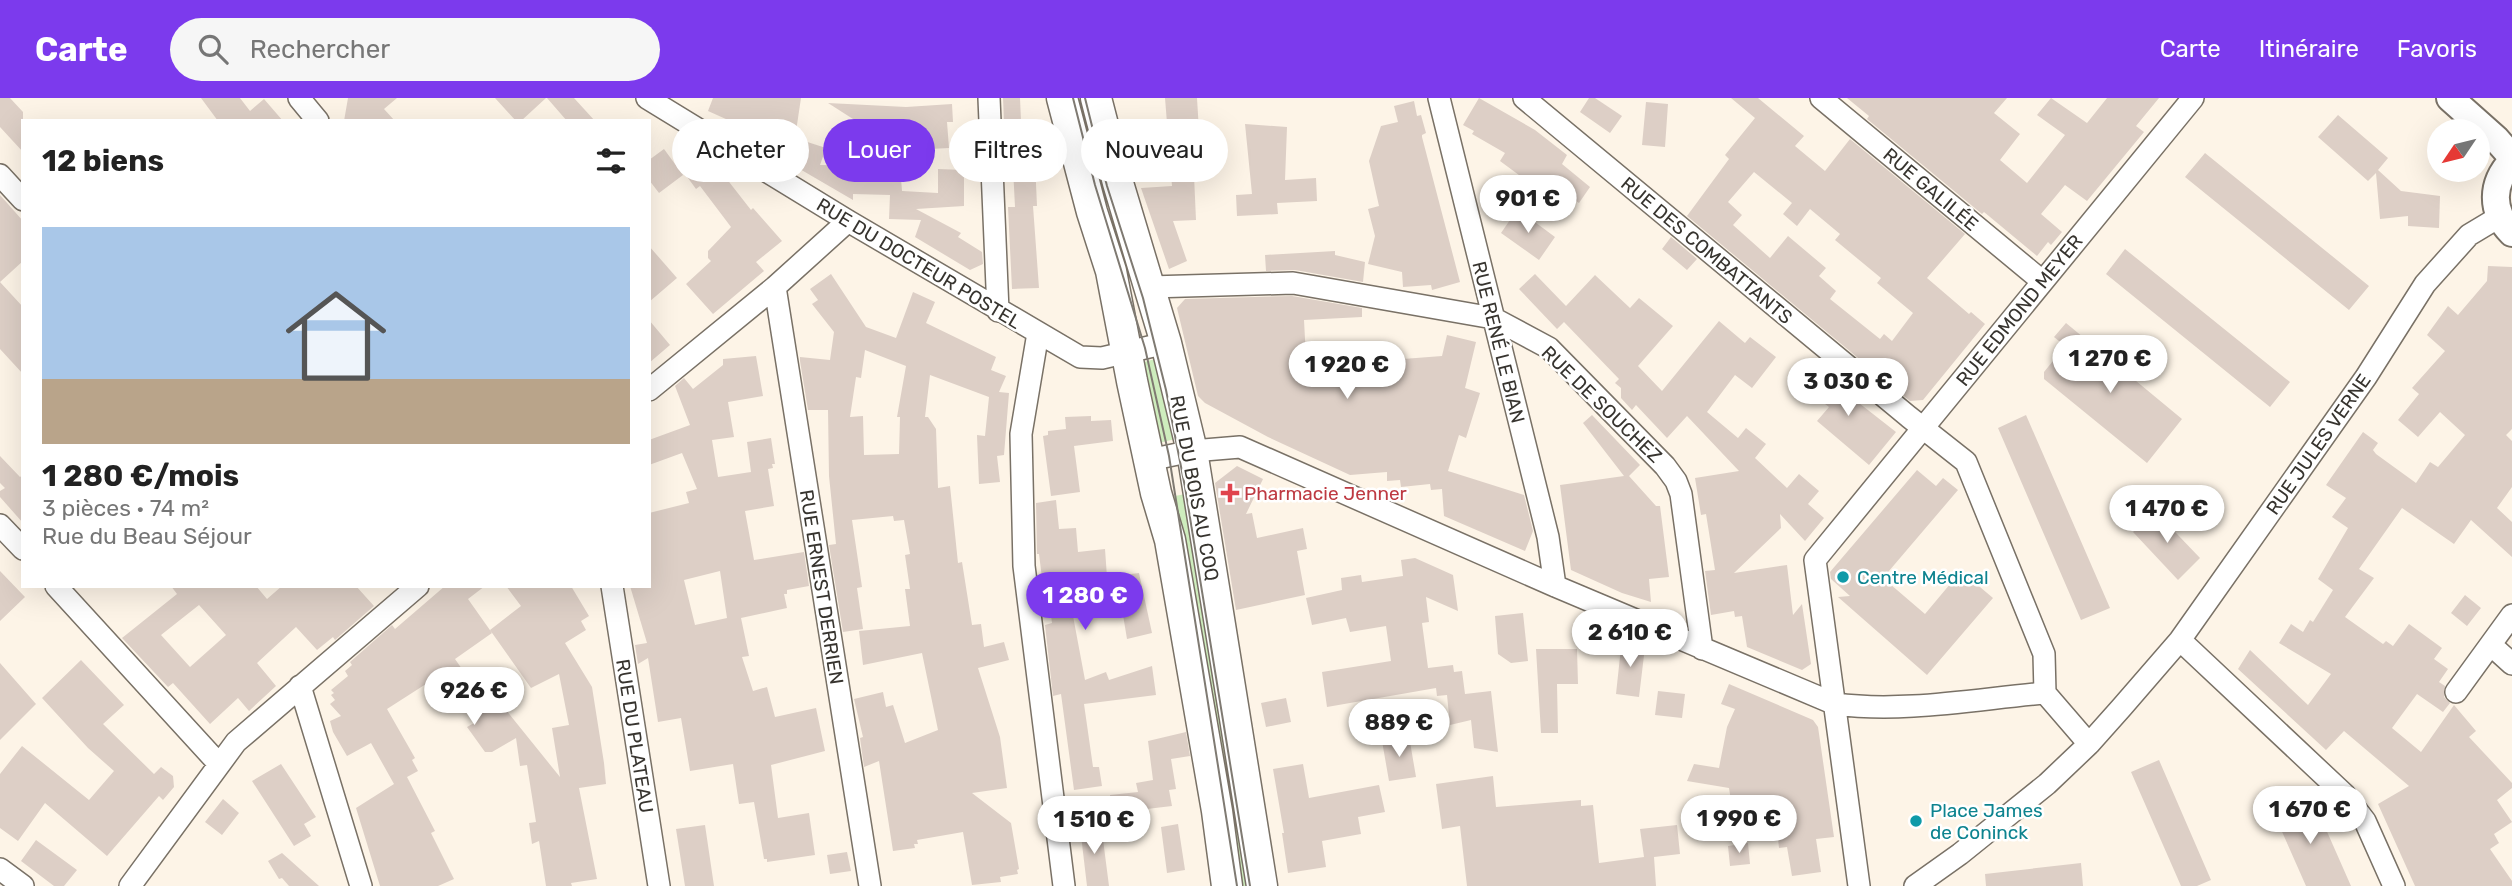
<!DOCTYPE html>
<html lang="fr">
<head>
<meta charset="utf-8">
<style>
	body { margin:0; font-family:Rubik,sans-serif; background:#f6f6f6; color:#222; height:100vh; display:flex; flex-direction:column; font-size:26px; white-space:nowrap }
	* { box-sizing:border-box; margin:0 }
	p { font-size:23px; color:#767676 }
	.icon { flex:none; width:38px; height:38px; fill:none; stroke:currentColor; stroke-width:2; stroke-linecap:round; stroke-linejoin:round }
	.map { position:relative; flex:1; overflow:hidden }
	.details { position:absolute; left:21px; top:21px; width:630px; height:469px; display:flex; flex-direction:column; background:#fff; border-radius:0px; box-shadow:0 7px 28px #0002 }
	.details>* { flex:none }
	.guide { position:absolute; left:672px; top:21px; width:665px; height:63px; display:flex; gap:14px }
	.needle { width:46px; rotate:235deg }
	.controls { position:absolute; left:2427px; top:21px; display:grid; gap:14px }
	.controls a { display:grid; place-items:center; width:63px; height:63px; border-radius:50%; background:#fff; box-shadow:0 7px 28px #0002; font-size:35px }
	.price { position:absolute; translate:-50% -60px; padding:0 16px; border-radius:24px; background:#fff; color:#222; font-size:23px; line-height:46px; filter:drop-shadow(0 2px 4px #0008) }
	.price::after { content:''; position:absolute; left:50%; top:42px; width:21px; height:16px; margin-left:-10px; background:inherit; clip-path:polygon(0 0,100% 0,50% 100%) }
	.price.selected { background:#7c3aed; color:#fff }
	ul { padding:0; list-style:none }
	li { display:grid; align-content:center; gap:14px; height:371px; padding:0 21px }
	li+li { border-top:2px solid #e0e0e0 }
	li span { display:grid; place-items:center; height:217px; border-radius:0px; color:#555 }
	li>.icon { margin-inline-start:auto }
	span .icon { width:126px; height:126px; fill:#fffc; stroke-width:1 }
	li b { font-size:30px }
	h2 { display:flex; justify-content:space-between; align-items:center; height:84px; padding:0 21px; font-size:30px }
	.tag { padding:0 24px; border-radius:32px; background:#fff; box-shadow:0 7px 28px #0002; font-size:24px; line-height:63px }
	.tag.selected { background:#7c3aed; color:#fff }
	header { display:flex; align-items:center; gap:42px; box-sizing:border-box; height:98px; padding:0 35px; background:#7c3aed; color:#fff }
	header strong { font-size:33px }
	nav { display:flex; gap:38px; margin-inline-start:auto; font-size:24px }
	.search { width:490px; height:63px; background:#f6f6f6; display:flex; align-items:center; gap:18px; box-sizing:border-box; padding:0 24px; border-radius:38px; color:#767676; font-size:26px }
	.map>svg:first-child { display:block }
</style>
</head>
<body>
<header>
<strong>Carte</strong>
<div class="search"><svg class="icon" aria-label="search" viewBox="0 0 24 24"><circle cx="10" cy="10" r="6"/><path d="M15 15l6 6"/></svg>Rechercher</div>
<nav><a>Carte</a><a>Itinéraire</a><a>Favoris</a></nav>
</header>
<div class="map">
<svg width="2512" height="788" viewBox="0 0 2512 788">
	<rect width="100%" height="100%" fill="#fdf4e7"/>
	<path fill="#ceedbd" d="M1155 261 1175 341 1159 345 1144 264Z
		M1191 395 1255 788H1232L1164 400Z"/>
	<path fill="#ddcfc6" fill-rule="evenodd" d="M0 0H10L23 14V54L0 29Z
		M201 0H240L250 13 264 1 283 23H218Z
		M348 0H397L384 11 395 23H344Z
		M495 0H546L521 23H516Z
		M547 0H574L595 23H567Z
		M713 0H801L795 40 826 50 820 67 900 68 902 93 938 95V71L964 72V108L916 111 961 135 958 139 982 154 983 166 970 172 915 139 921 122 889 121 890 97 853 96V102L733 32 737 26 708 13Z
		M1003 0H1020L1021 23 1004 24Z
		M1165 0H1197L1199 33H1192L1196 122 1173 123 1187 163 1169 171 1141 90 1172 88Z
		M1479 0 1535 32 1567 57 1562 66 1590 89 1579 105 1560 92 1557 97 1545 89 1542 94 1500 63 1505 55 1472 36 1474 33 1463 27Z
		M1589 0H1595L1622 18 1610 35 1580 14Z
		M1731 0H1758L1804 38 1795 48 1825 73 1850 41 1965 136 1927 180 1969 216 1971 214 1985 226 1923 302 1910 303 1687 118 1729 61 1725 57 1755 20ZM1754 74 1792 105 1783 116 1797 128 1810 111 1840 136 1835 142 1881 180 1877 185 1913 215 1892 243 1884 236 1880 241 1830 201 1836 193 1819 178 1826 170 1788 138 1770 160 1733 127 1742 117 1728 104Z
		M1847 0H2007L1994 15 2020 36 2000 62 2027 85 2065 37 2037 17 2051 0 2087 25 2107 0H2159L2136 28 2144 34 2087 103 2065 87 2041 116 2062 134 2051 147 2048 144 2037 158 1984 114 1982 116 1867 21 1869 18Z
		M1414 3 1417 18 1421 17 1426 35 1422 37V39L1460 184 1432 192 1431 187 1403 189 1402 174 1368 166 1375 138 1368 111 1379 108 1369 63 1381 28 1398 24 1394 8Z
		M1646 4 1668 6 1665 49 1642 47Z
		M828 5 906 9 952 6 953 24H947L949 50 891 53 892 28 853 27V21Z
		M2338 17 2388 60 2378 72 2401 93 2440 98 2439 130 2408 128V118L2380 121 2376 75 2368 83 2318 39Z
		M1245 26 1287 29 1285 82 1316 80 1317 103 1277 105 1278 116 1237 118 1236 97 1252 96Z
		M1030 49 1031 64 1035 63 1037 108H1033L1039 190 1012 191 1008 109H1015L1012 50Z
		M664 51 683 77 659 95 649 82V62Z
		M691 55 719 71 751 112 753 110 782 143 756 164 764 173 713 216 686 186 711 163 708 160V153L731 129 700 88 696 91 677 65Z
		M2205 55 2369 188 2349 212 2185 79Z
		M0 97 23 123V163L0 184 23 209V276L0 251Z
		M1520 113 1555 139 1539 162 1501 135 1512 119 1515 121Z
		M1671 139 1697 161 1687 172 1662 151Z
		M649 148 677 180 649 204Z
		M2125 151 2290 284 2270 309 2106 176Z
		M1335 153V157L1365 164 1363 184 1295 172 1266 173 1265 157Z
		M2488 168 2512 169V331L2506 337 2512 343V389L2497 410 2512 424V459L2471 422 2454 446 2402 410 2359 471 2374 480 2345 519 2383 546 2386 543 2393 548 2409 526 2442 550 2434 561 2448 571 2439 584 2445 588 2444 599 2450 605 2443 614 2417 596 2392 630 2421 654 2454 607 2476 633 2469 639 2512 685V690L2497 702 2512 724 2494 736 2499 745 2490 751 2512 783V788H2415L2378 706 2409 688 2344 633 2326 652 2238 571 2250 552 2308 607 2331 576 2279 545 2291 526 2303 534 2310 522 2313 524 2333 492 2318 481 2348 430 2332 419 2346 400 2326 387 2363 334 2378 345 2373 352 2376 356 2416 385 2430 364 2438 369 2465 337 2440 314 2418 339 2398 322 2419 296 2412 290 2445 253 2427 237 2448 208 2458 217 2487 183Z
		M831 176 866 229 896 240 913 194 935 204 926 225 996 259 991 272 1006 278 999 294 1009 295 1004 357 997 358 1000 384 979 386 977 337 985 338 989 299 930 277 925 319H928L936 331 938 390 950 388 958 465 962 464 972 527 981 526 984 549 1004 544 1009 562 978 570 1000 639 1007 690 972 695 1011 725 1019 771 1017 772 1018 776 1000 779 1001 784 972 787 963 734 917 742 918 746H914L915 750 893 753 879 663 864 669 860 640 863 639 854 601 883 594 886 609 893 607 905 645 938 632 922 555 863 567 859 533 910 528 905 491H910L905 457 910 456 904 422 894 423 893 418 852 422 862 489 857 490 863 531 843 534 829 447 836 446 829 378 828 312H808L800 263V259L830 262 834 234 812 206 818 202 810 191ZM865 252 906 268 897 319H900L899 356 864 357 863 318 850 319 856 279 861 280Z
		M1535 176 1566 208 1595 177 1630 210 1639 200 1673 228 1638 268 1662 293 1719 223 1745 245 1750 239 1776 259 1752 290 1735 277 1707 314 1738 340 1746 330 1766 346 1755 360 1787 390 1799 376 1819 393 1808 406 1824 420 1805 443 1780 416 1781 430 1734 475 1787 467 1793 517 1802 506 1811 566 1802 572 1747 549 1742 518 1735 519 1734 513 1711 517 1705 473 1715 472 1706 416 1701 417 1695 380 1739 373 1687 318 1667 340 1636 307 1632 312 1621 300V290L1615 285 1619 281 1564 224 1557 231 1519 191Z
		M1292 198 1362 210V219L1304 222 1306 260 1351 258 1350 251 1375 250 1382 256 1398 254 1399 262 1403 261 1442 258 1447 237 1476 244 1465 290 1480 295 1466 340 1459 337 1448 373 1524 397 1533 433 1525 453 1444 418 1442 391 1431 392 1430 386 1401 389 1400 382 1387 383V374L1350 377 1268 339 1205 305 1198 298 1177 210 1185 201Z
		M649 222 670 247 649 265Z
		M2066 225 2182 321 2147 365 2044 281V274L2065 248 2054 239Z
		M756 258 763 298 728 304 734 339 712 342 718 379 751 374 747 344 771 340 775 366H772L773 370 768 371 774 408 745 413 754 462 804 454 809 488 787 492V496H784L787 510 741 520 749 558 742 559 753 593 767 589 775 619 816 610 825 653 771 667 778 720 809 715 815 757 767 764V761H764L754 704 739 706 733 666 690 673 681 620 658 624 648 560 638 566 635 547 647 545 630 488H649V415L689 405 686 394 697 391 682 355 649 367V342L690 327 675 288 684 280 693 291 723 267V261ZM720 473 727 520 695 527 684 482Z
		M1813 269 1896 334 1869 367 1817 323 1829 309 1799 286Z
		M1592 317 1640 367 1629 378 1656 408H1660L1669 479 1649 481 1651 504 1622 495 1571 472 1560 387 1624 378 1583 325Z
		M2026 317 2110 510 2081 522 1998 330Z
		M1091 318V323L1111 322 1113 343 1074 348 1080 394 1051 398 1043 338 1048 337V333L1066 331 1065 319Z
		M0 358 20 379 23 377V425L0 399V393L5 390 0 385Z
		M1237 368 1263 381 1246 416 1252 415 1257 440 1303 430 1307 451 1297 453 1305 497 1236 512 1215 385Z
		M1917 372 1936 388 1943 380 1958 392 1883 480 1925 516 1961 473 1993 500 1927 577 1838 499 1850 498 1831 481 1830 474Z
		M1056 402 1059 431 1076 430 1078 454 1105 451 1107 479 1139 475 1152 535 1127 541 1122 511 1073 518 1085 582 1106 574 1109 582 1152 568 1156 597 1084 606 1093 669H1099L1102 688 1074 692 1061 596 1053 598 1045 527 1052 525 1047 487 1043 488 1039 456H1037L1036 405Z
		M2155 413 2200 460 2178 482 2133 434Z
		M1415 460 1453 477 1458 513 1426 499 1429 524 1422 525 1428 570 1453 567 1454 574 1462 573 1465 596 1491 593 1498 654 1474 650 1471 622 1450 627 1447 597 1437 598 1436 590 1327 609 1322 574 1391 563 1386 528 1350 534 1346 520 1312 527 1306 500 1342 492 1341 480 1361 477 1362 484 1403 478 1401 462Z
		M0 473 25 499 0 523Z
		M171 488H256L267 501 282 488H356L374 508 335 542 333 539 317 552 296 529 257 565 276 588 249 613 238 600 210 626 173 585 168 589 122 540 177 496ZM199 507 226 537 190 569 161 537Z
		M445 488H485L468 501 492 535 455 561 487 607 497 601 560 679 552 630 569 627 559 576 531 590 490 532 521 508 506 488H571L589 518 581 523 586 532 565 545 592 589 604 665 606 686 579 690 597 781 571 785 572 788H546L539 743 532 746 529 725 536 724 527 667 520 668 516 640 492 654H485L467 629 474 625 440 577 387 611 415 660 412 662 418 673 407 679 435 733 431 735 454 781 438 788H380L356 710 394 686 371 645 347 658 333 634 330 623 341 618 330 606 335 602 331 597 334 595 331 592 348 578 345 573 352 567 350 564 392 527 395 531Z
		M2465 497 2481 510 2467 528 2451 515Z
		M1523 515 1528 563 1511 565 1498 556 1495 518Z
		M1622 540 1645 549 1639 599 1616 596Z
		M1536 551H1577L1578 586H1557L1558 635H1541Z
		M81 562 124 607 103 626 154 676 161 669 173 678 174 689 163 702 159 698 107 758 45 705 18 743 0 730V676L22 648 89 702 114 673 88 650 42 600Z
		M0 565 36 606 0 642Z
		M1729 586 1813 622 1818 629 1834 739 1816 741 1821 774 1792 778 1787 749 1779 750 1774 703 1732 709 1729 690 1687 683 1694 666 1719 670 1727 629 1735 611 1721 606Z
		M1658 593 1685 596 1682 620 1655 617Z
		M1286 600 1291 624 1266 629 1261 605Z
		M1186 634 1190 658 1171 661 1176 691 1169 692 1172 708 1113 715 1110 697 1138 694 1136 685 1153 682 1148 643Z
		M1409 638 1416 679 1389 683 1382 643Z
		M2159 662 2211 782 2197 788H2181L2131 674Z
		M281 666 316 719 304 726 311 738 294 748 252 683Z
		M1303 666 1309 700 1379 687 1385 714 1358 719 1361 736 1322 743 1326 769 1288 775 1282 735H1284L1273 671Z
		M1493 678 1496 709 1581 702V708L1593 707 1599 765 1644 759 1640 731 1677 727 1680 756 1654 759 1656 788H1467L1460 728 1442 731 1436 686Z
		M2301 698 2312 724 2321 720 2351 788H2306L2272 711Z
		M223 701 239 715 222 737 205 724Z
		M1101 726 1109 788H1087L1080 729Z
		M1178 726 1185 772 1167 775 1161 729Z
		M705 727 714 788H685L676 731Z
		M36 742 77 772 64 788H54L21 763Z
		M1748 745 1750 766 1730 768 1728 748Z
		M847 754 851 773 830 776 827 757Z
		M282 755 319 788H289L282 780 279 781 268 763Z
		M2081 765 2083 788H1986L1985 776Z"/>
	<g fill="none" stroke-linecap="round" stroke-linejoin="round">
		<defs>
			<path id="minor" d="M299 0 318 23
				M647 0 848 123 1080 259 1102 260 1166 245
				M989 0 998 213
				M1439 0 1548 439 1555 488
				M1524 0 1909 319 1966 364 2044 556 2045 595
				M1821 0 2042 183
				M0 77 23 102
				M775 189 870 788
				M1150 189 1293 185 1493 220 1549 250 1665 368 1676 383 1681 396 1702 551
				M1038 235 1021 336 1024 468 1064 788
				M649 292 775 189 848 123
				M1149 362 1192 353 1240 349 1555 488 1835 606C1904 615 1976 601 2045 595L2089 646
				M0 427 23 451
				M56 488 218 665
				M612 488 659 788
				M2180 542 2345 697 2365 723 2394 788
				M2491 547 2512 566
				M300 588 361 788
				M2456 594 2512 517
				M0 771 23 788
				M130 788 236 644 418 488
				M1859 788 1815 462 2193 0
				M1915 788 1960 756 2047 686 2089 646 2122 609 2180 542 2366 279 2425 186 2469 137 2499 119"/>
			<path id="tertiary" d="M2450 0 2496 41 2512 59
				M2512 63C2491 85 2490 113 2512 135"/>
			<path id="secondary" d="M1062 0 1092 114 1111 173 1132 283 1156 395 1170 442 1217 713 1227 788
				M1096 0 1118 85 1166 245 1192 353 1262 788"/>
		</defs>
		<use href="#minor" stroke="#797166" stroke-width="24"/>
		<use href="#tertiary" stroke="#797166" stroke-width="30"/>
		<use href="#secondary" stroke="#797166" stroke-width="33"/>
		<use href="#minor" stroke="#fff" stroke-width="21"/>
		<use href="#tertiary" stroke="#fff" stroke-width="26"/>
		<use href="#secondary" stroke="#fff" stroke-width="30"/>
		<path stroke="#7f7a72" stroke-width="2" d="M1073 0 1095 87 1145 250 1169 358 1237 788
			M1085 0 1107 88 1143 200 1166 292 1185 389 1250 788"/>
	</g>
	<path fill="#e0444e" stroke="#fff" stroke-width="2.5" d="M1226.5 384.5h7v7h7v7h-7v7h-7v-7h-7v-7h7z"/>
	<g fill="#0f9aa8" stroke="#fff" stroke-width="2.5">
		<circle cx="1843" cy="479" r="7"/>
		<circle cx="1916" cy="723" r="7"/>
	</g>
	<g text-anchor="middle" stroke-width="5" stroke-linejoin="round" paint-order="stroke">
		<g font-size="19" fill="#37342f" stroke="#fff">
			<text transform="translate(1931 91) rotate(40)" y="7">RUE GALILÉE</text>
			<text transform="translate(1707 152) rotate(40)" y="7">RUE DES COMBATTANTS</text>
			<text transform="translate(919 165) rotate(31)" y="7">RUE DU DOCTEUR POSTEL</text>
			<text transform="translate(2019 212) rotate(-51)" y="7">RUE EDMOND MEYER</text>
			<text transform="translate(1499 244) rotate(76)" y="7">RUE RENÉ LE BIAN</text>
			<text transform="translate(1602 306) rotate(44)" y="7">RUE DE SOUCHEZ</text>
			<text transform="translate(2318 346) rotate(-55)" y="7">RUE JULES VERNE</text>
			<text transform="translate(1195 390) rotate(79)" y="7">RUE DU BOIS AU COQ</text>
			<text transform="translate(822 489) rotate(81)" y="7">RUE ERNEST DERRIEN</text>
			<text transform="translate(635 638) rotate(81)" y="7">RUE DU PLATEAU</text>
		</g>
		<g font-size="19" fill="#be3a42" stroke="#fff" text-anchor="start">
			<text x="1244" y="402">Pharmacie Jenner</text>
		</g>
		<g font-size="19" fill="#0d838f" stroke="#fff" text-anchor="start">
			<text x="1857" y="486">Centre Médical</text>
			<text x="1930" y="719">Place James<tspan x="1930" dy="22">de Coninck</tspan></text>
		</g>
	</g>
</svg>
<div class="controls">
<a><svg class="needle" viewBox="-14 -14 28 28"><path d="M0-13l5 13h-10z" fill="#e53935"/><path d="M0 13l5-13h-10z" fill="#767676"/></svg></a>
</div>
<b class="price" style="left:1528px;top:137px">901 €</b>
<b class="price" style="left:2110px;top:297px">1 270 €</b>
<b class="price" style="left:1347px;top:303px">1 920 €</b>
<b class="price" style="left:1848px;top:320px">3 030 €</b>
<b class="price" style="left:2167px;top:447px">1 470 €</b>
<b class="price selected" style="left:1085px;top:534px">1 280 €</b>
<b class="price" style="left:1630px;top:571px">2 610 €</b>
<b class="price" style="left:474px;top:629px">926 €</b>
<b class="price" style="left:1399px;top:661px">889 €</b>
<b class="price" style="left:2310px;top:748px">1 670 €</b>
<b class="price" style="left:1739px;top:757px">1 990 €</b>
<b class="price" style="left:1094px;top:758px">1 510 €</b>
<div class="guide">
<a class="tag">Acheter</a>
<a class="tag selected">Louer</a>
<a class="tag">Filtres</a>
<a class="tag">Nouveau</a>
</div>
<section class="details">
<h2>12 biens<svg class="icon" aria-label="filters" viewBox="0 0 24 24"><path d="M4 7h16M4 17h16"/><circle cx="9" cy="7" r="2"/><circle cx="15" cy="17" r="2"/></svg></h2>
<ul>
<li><span style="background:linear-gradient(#a9c7e8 70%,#b9a48a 0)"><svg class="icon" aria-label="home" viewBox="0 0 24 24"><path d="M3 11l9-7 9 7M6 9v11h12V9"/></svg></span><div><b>1 280 €/mois</b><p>3 pièces · 74 m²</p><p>Rue du Beau Séjour</p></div></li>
</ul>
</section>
</div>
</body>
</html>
